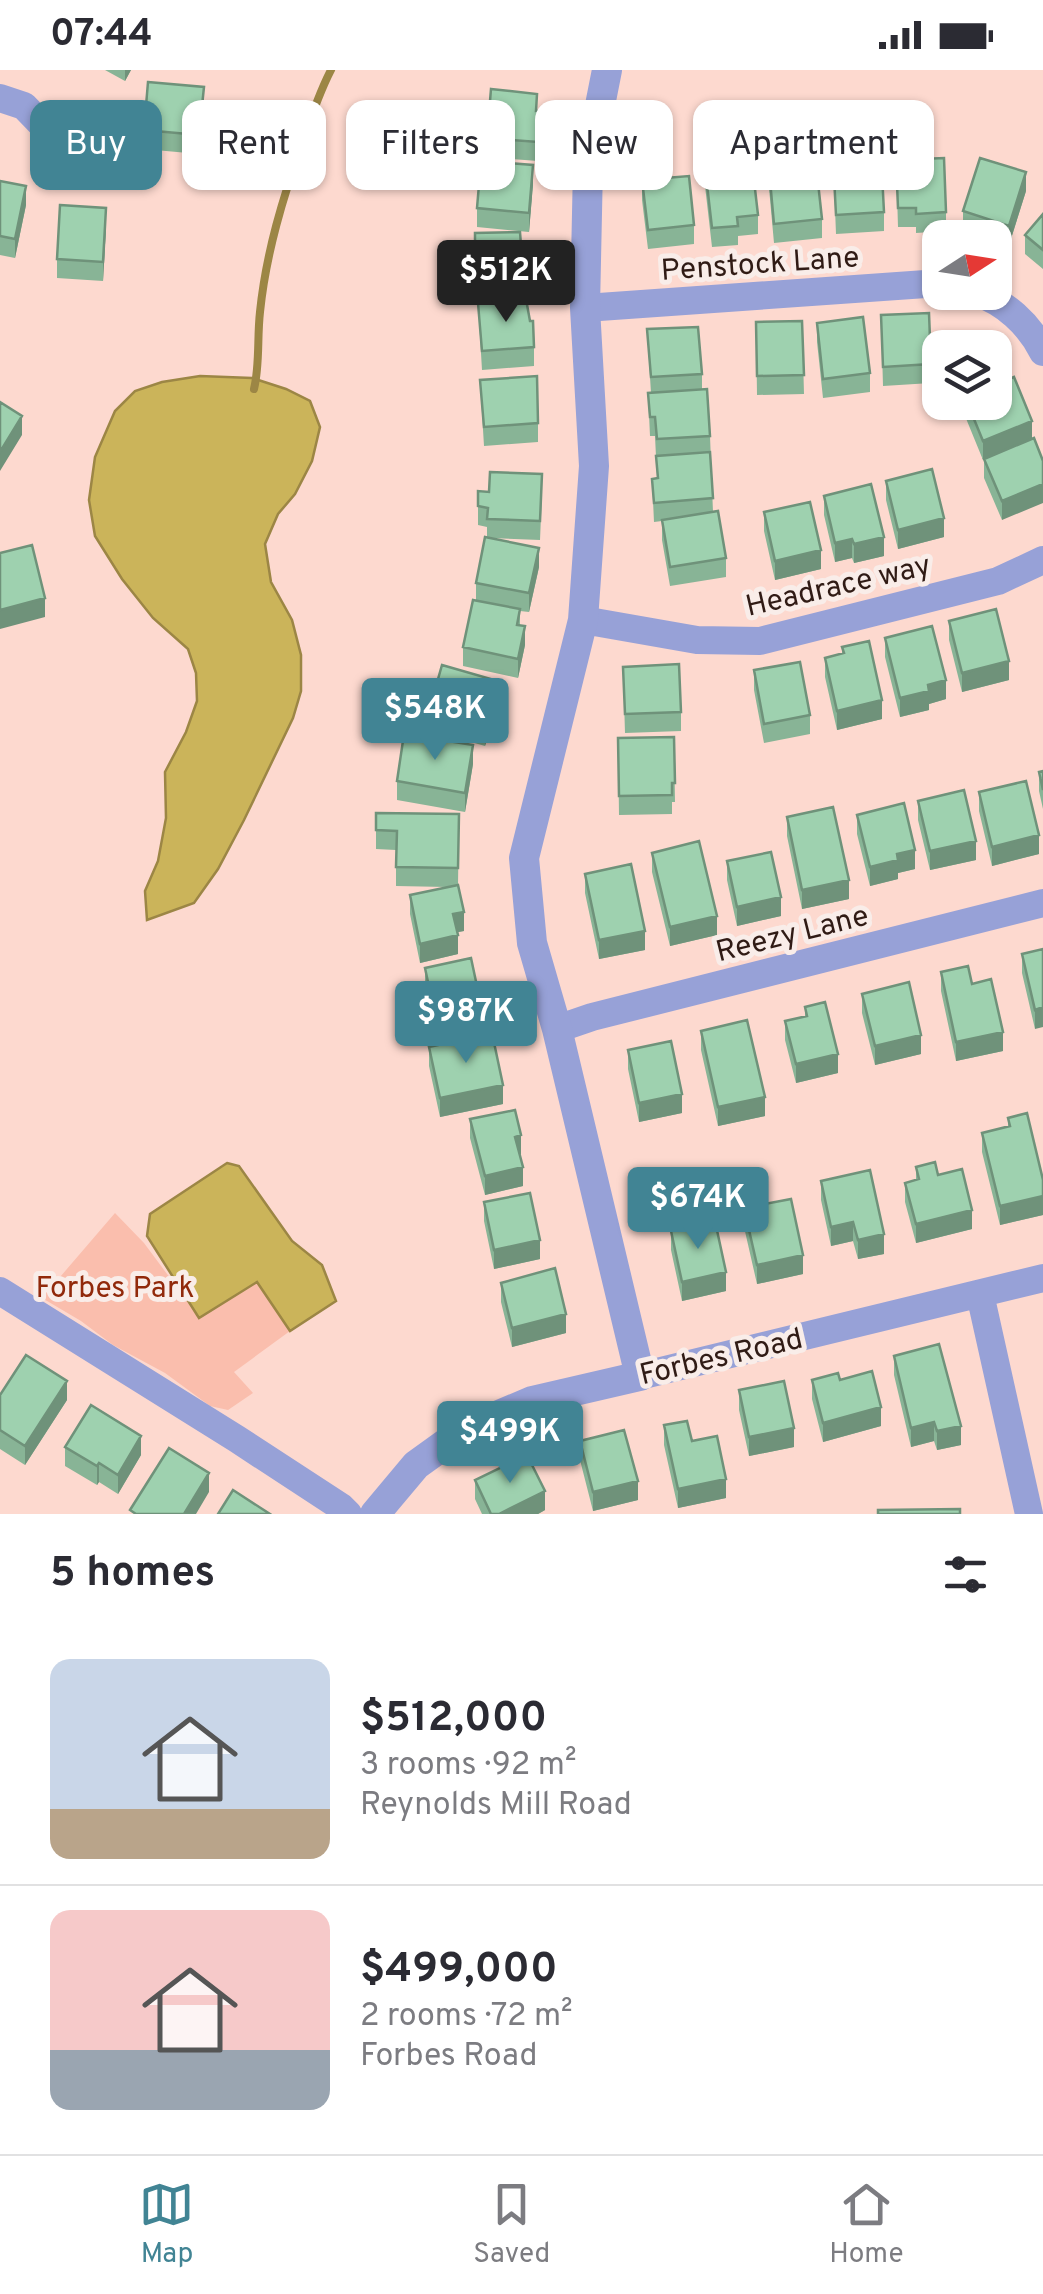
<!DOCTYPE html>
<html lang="en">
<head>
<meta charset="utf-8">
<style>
	body { margin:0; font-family:Overpass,sans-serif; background:#f7f7f7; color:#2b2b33; height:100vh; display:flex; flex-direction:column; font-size:38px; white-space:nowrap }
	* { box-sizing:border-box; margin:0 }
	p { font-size:32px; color:#7c7c81 }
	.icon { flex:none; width:55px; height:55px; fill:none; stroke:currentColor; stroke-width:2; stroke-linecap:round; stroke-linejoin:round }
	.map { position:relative; height:1444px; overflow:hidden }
	.drawer { display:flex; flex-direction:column; background:#fff; flex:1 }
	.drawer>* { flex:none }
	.banner { position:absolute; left:30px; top:30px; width:985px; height:90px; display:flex; gap:20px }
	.needle { width:65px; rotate:78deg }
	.buttons { position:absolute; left:922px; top:150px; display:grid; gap:20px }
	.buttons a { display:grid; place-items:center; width:90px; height:90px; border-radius:20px; background:#fff; box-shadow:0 2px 8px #0004; font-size:50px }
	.price { position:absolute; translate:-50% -85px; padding:0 22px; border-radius:10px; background:#418494; color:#fff; font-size:32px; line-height:65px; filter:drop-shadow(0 2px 5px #0008) }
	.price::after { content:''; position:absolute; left:50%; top:60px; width:30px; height:22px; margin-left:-15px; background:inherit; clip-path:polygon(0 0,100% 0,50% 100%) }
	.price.active { background:#222; color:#fff }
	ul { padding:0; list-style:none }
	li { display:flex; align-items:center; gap:30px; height:250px; padding:0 50px }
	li+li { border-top:2px solid #e1e1e2 }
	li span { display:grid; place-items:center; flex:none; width:280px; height:200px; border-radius:20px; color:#555 }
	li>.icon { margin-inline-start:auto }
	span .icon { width:120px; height:120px; fill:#fffc; stroke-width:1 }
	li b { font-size:42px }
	h2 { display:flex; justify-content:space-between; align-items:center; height:120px; padding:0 50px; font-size:42px }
	.tag { padding:0 35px; border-radius:20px; background:#fff; box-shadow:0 2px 8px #0004; font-size:35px; line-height:90px }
	.tag.active { background:#418494; color:#fff }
	.status { display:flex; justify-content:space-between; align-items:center; height:70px; padding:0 50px; background:#fff; direction:ltr }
	.status svg { height:28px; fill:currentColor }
	.menu { display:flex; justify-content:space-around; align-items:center; height:140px; border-top:2px solid #e1e1e2; background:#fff; font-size:28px; color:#7c7c81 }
	.menu a { display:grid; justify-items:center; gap:5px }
	.menu .active { color:#418494 }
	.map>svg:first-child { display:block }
</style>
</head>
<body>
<div class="status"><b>07:44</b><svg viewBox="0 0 49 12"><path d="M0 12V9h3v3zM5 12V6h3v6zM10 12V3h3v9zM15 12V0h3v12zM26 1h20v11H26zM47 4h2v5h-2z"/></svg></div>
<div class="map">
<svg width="1043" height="1444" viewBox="0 0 1043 1444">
	<rect width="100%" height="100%" fill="#fdd9cf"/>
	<path fill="#fabead" d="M115 1143 144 1173 199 1247 257 1212 290 1261 234 1302 253 1323 228 1340 210 1336 165 1303 113 1275 81 1251 42 1228Z"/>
	<path fill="#cbb45a" stroke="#9c8645" stroke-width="2.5" d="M200 306 252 308 286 319 310 331 320 357 312 391 295 424 278 444 265 474 271 512 292 550 301 585V621L293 648 244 750 218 799 194 833 147 850 145 821 158 791 166 748 165 702 186 662 197 631 196 603 188 579 153 548 122 509 95 466 89 430 95 387 115 341 135 321 162 312Z
		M227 1093 239 1096 292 1171 322 1195 336 1231 290 1261 257 1212 199 1248 147 1166 150 1144Z"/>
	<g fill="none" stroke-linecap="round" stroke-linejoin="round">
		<path stroke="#9c8645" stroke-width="8" d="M254 319C260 294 257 268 260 242 266 183 283 127 303 71 311 47 319 23 331 0"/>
		<path stroke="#97a1d7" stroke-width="28" d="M0 28 24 36 52 65
			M975 222C1005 232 1029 254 1043 282
			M585 238 940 213
			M583 550 697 570 760 571 998 511 1043 490
			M557 959 592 947 1043 833
			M0 1221 237 1369 341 1437 348 1444
			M980 1224 1029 1444
			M640 1306 1043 1208"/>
		<path stroke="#97a1d7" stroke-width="30" d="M375 1444 416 1395 466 1359 532 1331 640 1306 557 959 532 873 524 788 583 550 594 396 585 238 588 96 607 0"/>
	</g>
	<path fill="#88b496" d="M105 0H131L125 11Z
		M204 36 199 84 144 79V60Z
		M537 41 541 60 538 91 487 87V68Z
		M833 87 884 142V161L836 164Z
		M896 90 946 142V161L916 163V157H898Z
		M705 97 758 145V164L738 166V175L712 177 705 116Z
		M769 99 822 149V168L774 173 769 118Z
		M642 110 694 155V174L648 179 642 130Z
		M0 111 26 135 15 188 0 185Z
		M533 114 529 162 477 157V138Z
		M1026 121 1009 175 995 170V168H987L963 160V141Z
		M1043 144V199L1025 184V165Z
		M106 157 103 211 57 208V189Z
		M475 163 521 175H529V229H475Z
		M478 233 534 277V296L482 300Z
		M881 245 931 294V313L883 316Z
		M802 251 804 324 757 325 756 252Z
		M817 253 870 303V322L823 328 817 272Z
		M647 259 702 304V320L710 366 713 442 726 488V507L670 516 662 470V451L654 452 652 409 657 408 655 366H650L648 323H651Z
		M480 310 538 353V372L484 376Z
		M965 332H995L1032 369 1002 450 984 408V390H983L965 346Z
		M886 411 944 467 898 479 886 430Z
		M478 421 542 423 540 470 488 468 539 497 529 542 520 541V555L525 575 518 608 463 596V577L476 530V513L487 468V457L478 455Z
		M824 426 884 486 854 493 852 488 835 492 824 445Z
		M764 442 821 499 775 510 764 461Z
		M949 551 1009 610 962 622 949 570Z
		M885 568 946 629 929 634V640L900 647 885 587Z
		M842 577 882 649 837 660 825 607V588L842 584Z
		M623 597 681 642V661L625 663Z
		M754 600 810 645V664L764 673 754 620Z
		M498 630 485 676 429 660V641Z
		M674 667 675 732H672V744L619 745 618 668Z
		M473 694 465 742 397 730V711Z
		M1043 701V739L1039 721V702Z
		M979 722 1039 784 992 796 979 741Z
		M918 731 976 790 930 800 918 750Z
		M376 743 459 744 458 815 464 861 457 862 458 884 420 893 410 844V825L447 817 396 816V780L376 779Z
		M857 745 915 799 898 803V809L870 816 857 764Z
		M787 747 849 829 802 839 787 766Z
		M652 783 717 865 670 876 652 802Z
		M727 791 781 846 737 856 727 810Z
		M585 804 645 880 599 889 585 823Z
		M1043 879 1035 959 1022 903V884Z
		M425 898 481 954 435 964 425 917Z
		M941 902 972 914 1003 981 956 991 941 921Z
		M862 924 921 984 875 995 862 943Z
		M805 937 838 1003 796 1013 785 970V951L805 946Z
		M701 961 765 1046 718 1056 701 980Z
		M429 977 503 1034 440 1047 429 996Z
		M628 980 682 1043 639 1052 628 999Z
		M1008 1048 1043 1110V1145L1000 1155 982 1082V1063L1008 1057Z
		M470 1049 521 1084 520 1085 523 1116 485 1125 470 1068Z
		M916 1097 938 1105 972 1159 916 1173 905 1132V1113L916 1110Z
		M821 1111 884 1184 858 1189 853 1171 831 1176 821 1130Z
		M484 1132 540 1189 494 1199 484 1151Z
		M744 1138 803 1204 757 1214 744 1157Z
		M671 1161 726 1221 682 1231 671 1180Z
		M501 1213 566 1263 512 1277 501 1232Z
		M894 1286 961 1375 937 1380 934 1371 911 1377 894 1305Z
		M812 1310 881 1356 823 1372 812 1329Z
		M739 1320 794 1377 749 1386 739 1340Z
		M0 1325 67 1330 25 1395 0 1379Z
		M664 1355 692 1371 726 1428 678 1438 664 1375Z
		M580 1371 638 1430 593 1441 580 1390Z
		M65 1377 141 1385 118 1424 99 1412 97 1415 65 1396Z
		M475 1410 545 1440 538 1444H482L475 1429Z"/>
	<path fill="#6f927a" d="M125 0H131L125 11Z
		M204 17V36L199 84V65Z
		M533 95V114L529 162V143Z
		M1026 102V121L1009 175V156Z
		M26 116V135L15 188V169Z
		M106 138V157L103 211V192Z
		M22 346V365L0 401V382Z
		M1032 351V370L983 390V371Z
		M1043 414V433L1002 450V431Z
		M944 448V467L898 479V460Z
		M884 467V486L854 493V474Z
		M852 469V488L835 492V473Z
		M539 478V497L529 542V523Z
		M821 480V499L775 510V491Z
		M45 528V547L0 559V540Z
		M525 556V575L518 608V589Z
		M1009 591V610L962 622V603Z
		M946 610V629L929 634V640L900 647V628L928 615Z
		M498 611V630L485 676V657Z
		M882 630V649L837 660V641Z
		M473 675V694L465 742V723Z
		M1039 765V784L992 796V777Z
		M976 771V790L930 800V781Z
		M915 780V799L898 803V809L870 816V797L897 784Z
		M849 810V829L802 839V820Z
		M781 827V846L737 856V837Z
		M464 842V861L453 863V844Z
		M717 846V865L670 876V857Z
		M645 861V880L599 889V870Z
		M458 865V884L420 893V874Z
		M481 935V954L435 964V945Z
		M1043 937V957L1035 959V940Z
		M1003 962V981L956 991V972Z
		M921 965V984L875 995V976Z
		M838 984V1003L796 1013V994Z
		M503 1015V1034L440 1047V1028Z
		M682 1024V1043L639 1052V1033Z
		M765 1027V1046L718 1056V1037Z
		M521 1065V1084L515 1086V1067Z
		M523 1097V1116L485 1125V1106Z
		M1043 1126V1145L1000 1155V1136Z
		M972 1140V1159L916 1173V1154Z
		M853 1152V1171L831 1176V1157Z
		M884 1164V1184L858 1189V1170Z
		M540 1170V1189L494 1199V1180Z
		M803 1185V1204L757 1214V1195Z
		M726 1202V1221L682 1231V1212Z
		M566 1244V1263L512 1277V1258Z
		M67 1311V1330L25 1395V1376Z
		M881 1337V1356L823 1372V1353Z
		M934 1352V1371L911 1377V1358Z
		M961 1356V1375L937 1380V1361Z
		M794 1358V1377L749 1386V1367Z
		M141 1366V1385L118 1424V1405Z
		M99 1393V1412L97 1415V1396Z
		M209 1403V1422L196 1444H184Z
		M726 1409V1428L678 1438V1419Z
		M638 1411V1430L593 1441V1422Z
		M545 1421V1440L538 1444H499Z"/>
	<path fill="#9ed1af" stroke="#6f927a" stroke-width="2.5" d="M148 12 204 17 199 65 144 60Z
		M491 19 537 24 536 41H541L538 72 487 68Z
		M881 85 884 142 836 145 833 87Z
		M944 88 946 142 916 144V138H898L896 90Z
		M980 88 1026 102 1009 156 963 141Z
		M481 91 533 95 529 143 477 138Z
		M752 93 758 145 737 147 738 156 712 158 705 97Z
		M816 94 822 149 774 154 769 99Z
		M689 106 694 155 648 160 642 110Z
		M0 111 26 116 15 169 0 166Z
		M60 135 106 138 103 192 57 189Z
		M1043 144V180L1025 165Z
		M520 162 521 175H529V210H475V163Z
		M526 229 530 251H533L534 277 482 281 478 233Z
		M929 243 931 294 883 297 881 245Z
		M863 247 870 303 823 309 817 253Z
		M802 251 804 305 757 306 756 252Z
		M698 257 702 304 651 307 647 259Z
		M537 306 538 353 484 357 480 310Z
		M1014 307 1032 351 983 371 967 332H995V315Z
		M707 319 710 366 657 369 655 347H650L648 323Z
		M0 332 22 346 0 382Z
		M1034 368 1043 391V414L1002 431 984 389Z
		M710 382 713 428 654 433 652 409 658 408 656 386Z
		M932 399 944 448 898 460 886 411Z
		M490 402 542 404 540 451 487 449 488 438 478 436V421L489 422Z
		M871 414 884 467 854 474 852 469 835 473 824 426Z
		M810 432 821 480 775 491 764 442Z
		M718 441 726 488 670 497 662 450Z
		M485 467 539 478 529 523 476 513Z
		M32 475 45 528 0 540V483Z
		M473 530 520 539 517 555 525 556 518 589 463 577Z
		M996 539 1009 591 962 603 949 551Z
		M932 556 946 610 928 615 929 621 900 628 885 568Z
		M869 571 882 630 837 641 825 588 844 583 842 577Z
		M800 592 810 645 764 654 754 600Z
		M679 594 681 642 625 644 623 597Z
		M442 595 498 611 485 657 429 641Z
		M404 664 473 675 465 723 397 711Z
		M674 667 675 713H672V725L619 726 618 668Z
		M1043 701V720L1039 702Z
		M1026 711 1039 765 992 777 979 722Z
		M964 720 976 771 930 781 918 731Z
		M904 733 915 780 897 784 898 790 870 797 857 745Z
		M833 737 849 810 802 820 787 747Z
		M376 743 459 744 458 798 396 797 397 761 376 760Z
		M699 771 717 846 670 857 652 783Z
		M771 782 781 827 737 837 727 791Z
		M631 794 645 861 599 870 585 804Z
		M458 815 464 842 453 844 458 865 420 874 410 825Z
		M1043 879V937L1035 940 1022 884Z
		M471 888 481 935 435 945 425 898Z
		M968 896 972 914 991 909 1003 962 956 972 941 902Z
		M909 912 921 965 875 976 862 924Z
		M825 932 838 984 796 994 785 951 807 946 805 937Z
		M747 950 765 1027 718 1037 701 961Z
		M492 963 503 1015 440 1028 429 977Z
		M671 971 682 1024 639 1033 628 980Z
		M515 1040 521 1065 515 1067 523 1097 485 1106 470 1049Z
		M1027 1043 1043 1110V1126L1000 1136 982 1063 1010 1056 1008 1048Z
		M935 1092 938 1105 962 1099 972 1140 916 1154 905 1113 919 1109 916 1097Z
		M870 1100 884 1164 858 1170 853 1152 831 1157 821 1111Z
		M530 1123 540 1170 494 1180 484 1132Z
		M791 1129 803 1185 757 1195 744 1138Z
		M715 1151 726 1202 682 1212 671 1161Z
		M555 1198 566 1244 512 1258 501 1213Z
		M939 1274 961 1356 937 1361 934 1352 911 1358 894 1286Z
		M26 1285 67 1311 25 1376 0 1360V1325Z
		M872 1301 881 1337 823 1353 812 1310 838 1303 840 1310Z
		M784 1311 794 1358 749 1367 739 1320Z
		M91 1335 141 1366 118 1405 99 1393 97 1396 65 1377Z
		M687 1351 692 1371 717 1366 726 1409 678 1419 664 1355Z
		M624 1360 638 1411 593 1422 580 1371Z
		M169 1378 209 1403 184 1444H136L130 1440Z
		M527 1385 545 1421 499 1444H491L475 1410Z
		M233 1420 270 1444H218Z
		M960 1439V1444H878V1440Z"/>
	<g text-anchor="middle" stroke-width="10" stroke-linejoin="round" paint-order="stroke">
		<g font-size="30" fill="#301b15" stroke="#f9ede9">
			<text transform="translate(760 193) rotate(-4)" y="10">Penstock Lane</text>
			<text transform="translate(838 515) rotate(-13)" y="10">Headrace way</text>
			<text transform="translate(792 863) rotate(-14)" y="10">Reezy Lane</text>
			<text transform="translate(721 1286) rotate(-13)" y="10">Forbes Road</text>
		</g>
		<g font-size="30" fill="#91290b" stroke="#f9ede9">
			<text x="115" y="1227">Forbes Park</text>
		</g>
	</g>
</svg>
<div class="buttons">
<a><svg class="needle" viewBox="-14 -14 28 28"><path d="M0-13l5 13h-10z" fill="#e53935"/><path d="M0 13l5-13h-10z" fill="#7c7c81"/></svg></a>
<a><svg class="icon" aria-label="layers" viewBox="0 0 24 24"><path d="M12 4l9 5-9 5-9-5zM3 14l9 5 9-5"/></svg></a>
</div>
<b class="price active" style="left:506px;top:255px">$512K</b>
<b class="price" style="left:435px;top:693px">$548K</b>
<b class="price" style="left:466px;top:996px">$987K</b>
<b class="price" style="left:698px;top:1182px">$674K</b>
<b class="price" style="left:510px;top:1416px">$499K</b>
<div class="banner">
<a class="tag active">Buy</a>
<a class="tag">Rent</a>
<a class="tag">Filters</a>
<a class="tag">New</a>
<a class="tag">Apartment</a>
</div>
</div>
<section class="drawer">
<h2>5 homes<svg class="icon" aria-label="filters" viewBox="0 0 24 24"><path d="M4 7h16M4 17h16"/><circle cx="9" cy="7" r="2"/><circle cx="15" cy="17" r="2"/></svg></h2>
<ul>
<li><span style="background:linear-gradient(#c9d6e8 75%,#b9a48a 0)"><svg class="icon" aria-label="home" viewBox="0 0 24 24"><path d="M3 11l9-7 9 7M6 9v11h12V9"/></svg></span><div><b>$512,000</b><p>3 rooms · 92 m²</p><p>Reynolds Mill Road</p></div></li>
<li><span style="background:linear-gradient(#f6c9c9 70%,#9aa5b1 0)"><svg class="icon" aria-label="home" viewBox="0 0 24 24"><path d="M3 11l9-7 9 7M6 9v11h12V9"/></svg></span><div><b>$499,000</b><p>2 rooms · 72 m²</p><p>Forbes Road</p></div></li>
</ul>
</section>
<nav class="menu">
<a class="active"><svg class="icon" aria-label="map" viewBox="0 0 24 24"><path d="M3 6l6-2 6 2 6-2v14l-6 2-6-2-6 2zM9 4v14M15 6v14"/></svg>Map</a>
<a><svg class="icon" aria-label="saved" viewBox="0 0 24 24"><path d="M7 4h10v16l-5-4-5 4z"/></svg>Saved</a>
<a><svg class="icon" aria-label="home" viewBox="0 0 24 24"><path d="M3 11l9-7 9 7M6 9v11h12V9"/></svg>Home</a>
</nav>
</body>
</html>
